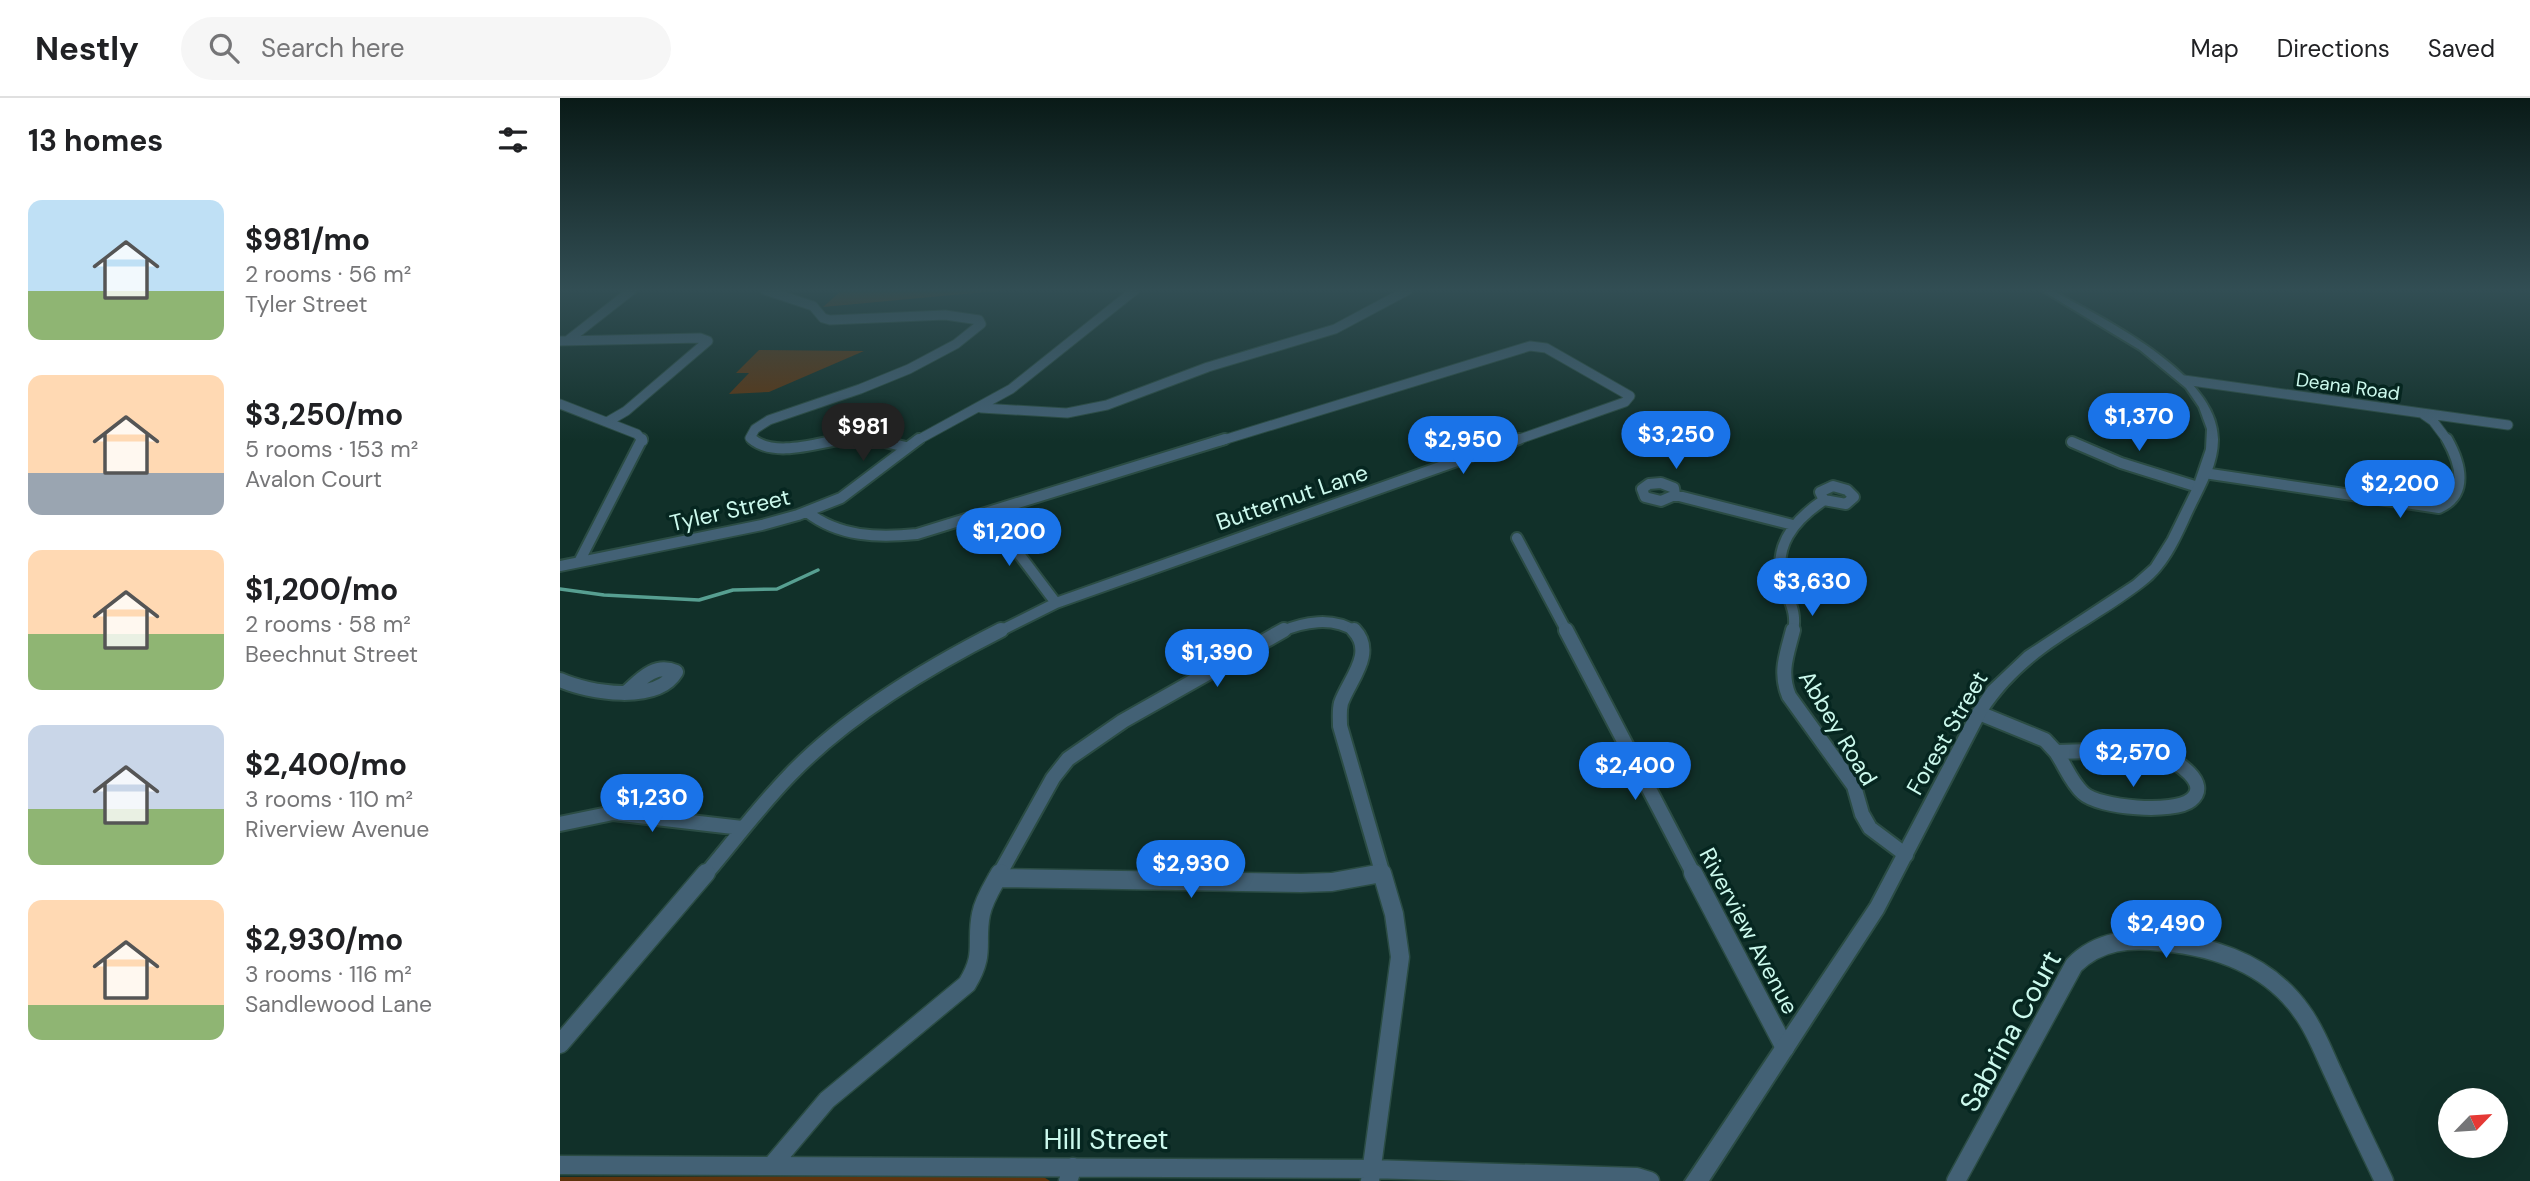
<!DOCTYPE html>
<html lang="en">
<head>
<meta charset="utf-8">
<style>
	body { margin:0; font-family:"DM Sans",sans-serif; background:#f6f6f6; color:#202124; height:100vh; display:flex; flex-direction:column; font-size:26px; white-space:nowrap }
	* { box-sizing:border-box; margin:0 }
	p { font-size:23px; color:#757577 }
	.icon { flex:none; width:38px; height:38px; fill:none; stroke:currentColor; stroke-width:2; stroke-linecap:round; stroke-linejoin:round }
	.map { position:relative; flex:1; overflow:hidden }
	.panel { display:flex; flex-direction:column; background:#fff; width:560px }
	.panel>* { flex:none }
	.needle { width:46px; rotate:65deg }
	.buttons { position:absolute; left:1878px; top:990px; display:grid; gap:14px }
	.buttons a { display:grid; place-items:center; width:70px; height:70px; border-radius:50%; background:#fff; box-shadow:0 7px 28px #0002; font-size:35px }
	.price { position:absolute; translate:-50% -60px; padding:0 16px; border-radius:24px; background:#1a73e8; color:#fff; font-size:23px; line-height:46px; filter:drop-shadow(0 2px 4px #0008) }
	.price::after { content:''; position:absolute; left:50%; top:42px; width:21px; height:16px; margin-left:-10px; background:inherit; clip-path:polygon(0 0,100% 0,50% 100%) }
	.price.selected { background:#222; color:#fff }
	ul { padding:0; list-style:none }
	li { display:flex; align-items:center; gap:21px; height:175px; padding:0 28px }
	li span { display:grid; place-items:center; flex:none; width:196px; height:140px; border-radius:14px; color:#555 }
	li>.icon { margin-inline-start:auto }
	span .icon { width:84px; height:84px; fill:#fffc; stroke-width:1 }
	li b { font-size:30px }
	h2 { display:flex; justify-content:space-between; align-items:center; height:84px; padding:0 28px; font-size:30px }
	header { display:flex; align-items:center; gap:42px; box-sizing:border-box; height:98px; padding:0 35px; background:#fff; border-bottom:2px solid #e0e0e0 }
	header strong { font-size:33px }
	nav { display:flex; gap:38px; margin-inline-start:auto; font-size:24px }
	.search { width:490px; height:63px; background:#f6f6f6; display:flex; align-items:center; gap:18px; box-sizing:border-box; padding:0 24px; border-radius:38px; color:#757577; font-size:26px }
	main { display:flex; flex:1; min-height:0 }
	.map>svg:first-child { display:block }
</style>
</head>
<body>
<header>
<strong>Nestly</strong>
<div class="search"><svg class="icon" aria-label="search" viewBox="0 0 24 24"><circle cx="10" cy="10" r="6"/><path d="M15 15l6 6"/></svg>Search here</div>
<nav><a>Map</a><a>Directions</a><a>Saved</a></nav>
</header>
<main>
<section class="panel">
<h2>13 homes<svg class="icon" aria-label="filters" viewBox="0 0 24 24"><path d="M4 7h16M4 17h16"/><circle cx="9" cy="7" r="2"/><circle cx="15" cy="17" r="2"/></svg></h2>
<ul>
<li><span style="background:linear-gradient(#bfe0f5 65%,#8fb573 0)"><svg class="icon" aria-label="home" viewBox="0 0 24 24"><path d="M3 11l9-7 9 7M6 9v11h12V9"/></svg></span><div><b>$981/mo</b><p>2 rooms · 56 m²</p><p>Tyler Street</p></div></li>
<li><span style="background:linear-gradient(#ffd9b3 70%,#9aa5b1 0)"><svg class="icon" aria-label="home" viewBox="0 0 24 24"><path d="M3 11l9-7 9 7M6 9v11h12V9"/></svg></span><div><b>$3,250/mo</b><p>5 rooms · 153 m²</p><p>Avalon Court</p></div></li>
<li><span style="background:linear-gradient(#ffd9b3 60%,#8fb573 0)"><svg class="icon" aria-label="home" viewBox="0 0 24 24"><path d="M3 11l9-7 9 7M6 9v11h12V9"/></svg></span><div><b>$1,200/mo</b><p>2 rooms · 58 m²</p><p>Beechnut Street</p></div></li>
<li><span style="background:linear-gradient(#c9d6e8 60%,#8fb573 0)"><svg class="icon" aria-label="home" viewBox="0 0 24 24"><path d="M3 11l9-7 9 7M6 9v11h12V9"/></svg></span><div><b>$2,400/mo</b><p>3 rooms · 110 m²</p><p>Riverview Avenue</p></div></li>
<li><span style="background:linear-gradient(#ffd9b3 75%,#8fb573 0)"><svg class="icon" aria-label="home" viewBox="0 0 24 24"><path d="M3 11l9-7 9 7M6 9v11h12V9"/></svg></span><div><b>$2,930/mo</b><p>3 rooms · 116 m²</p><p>Sandlewood Lane</p></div></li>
</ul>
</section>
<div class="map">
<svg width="1970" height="1083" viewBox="0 0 1970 1083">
	<rect width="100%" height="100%" fill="#113029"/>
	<path fill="#60340d" d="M282 192H447L263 209Z
		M199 252 304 253 209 294 169 296 189 275H176Z
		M482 1078 490 1083H0V1079Z"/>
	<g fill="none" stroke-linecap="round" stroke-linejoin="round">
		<path stroke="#579f91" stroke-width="3.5" d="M0 491 44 497 139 502 173 492 217 491 258 472"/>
		<defs>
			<path id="minor-far3" d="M0 243 140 240 148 243 66 313 47 324
				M7 243 72 192
				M1624 282 1948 327
				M0 306 77 336 83 343
				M421 310 507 315 547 307 648 269 775 231 848 192
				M1863 316 1873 323 1888 343
				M194 343 190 340 195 331 209 322 300 291 349 271 396 246 421 226 419 222 385 217 270 222 263 220 253 208 205 192
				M272 343 297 340 321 343
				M356 343 451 291 575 192
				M660 343 970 248 986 250 1070 298 1065 304 954 343"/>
			<path id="minor-far2" d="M192 341C214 360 257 345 283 341
				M312 341 346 349
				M1512 344 1561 365 1638 389
				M1644 375 1879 410C1909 396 1901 366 1887 341
				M1101 385 1114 390 1115 397 1101 403 1085 399 1082 391 1089 386Z
				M1273 388 1287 392 1294 399 1286 406 1264 402 1260 394Z
				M1115 397 1233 427
				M247 414C279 439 318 440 357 436L665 341
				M428 415 496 505
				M957 440 1007 534
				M19 464 82 341
				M0 468 202 427 238 417 281 400 359 341
				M438 534 496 505 959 341
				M720 534C743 524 773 518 796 534
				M1233 534C1237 515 1230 505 1224 487 1211 449 1234 422 1264 402"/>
			<path id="minor-far1" d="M794 532C816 555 789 582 781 605 779 613 780 620 780 628L823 777
				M1006 532 1134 777
				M1233 532C1227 556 1219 574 1229 598L1294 688 1302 716 1310 730 1346 757
				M0 582C29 595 97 606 116 574 96 565 82 580 68 593
				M1419 615 1485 642 1496 654
				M1569 652C1580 653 1591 654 1601 657 1615 662 1652 685 1631 702 1614 716 1539 710 1523 695 1511 684 1505 667 1496 654Z
				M0 726 53 715 182 730
				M145 777C173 744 199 709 229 678 286 618 368 569 441 532
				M439 777 493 680 508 661 563 623 724 532
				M814 777 822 775"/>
			<path id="minor" d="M1133 775 1225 950
				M437 780 741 785 772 784 822 775
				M0 946 146 775
				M213 1066 267 1002 407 886C426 855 415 846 421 816 424 801 433 788 440 775
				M0 1067 811 1071 1077 1079 1090 1083
				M508 1083 513 1069
				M810 1083 840 859 834 816 822 775
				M1396 1083 1514 867C1539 842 1570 840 1603 844 1657 849 1710 868 1742 914 1757 934 1765 959 1776 981 1791 1015 1808 1049 1824 1083"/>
			<path id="tertiary" d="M1481 192H1491C1541 219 1659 276 1658 342 1658 365 1646 387 1636 407 1622 436 1611 467 1585 487 1526 533 1469 550 1426 616L1323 815 1149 1083H1125L1311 805 1411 615 1428 589 1465 554 1573 483 1591 467 1608 440 1633 389 1646 351 1647 331 1639 309 1626 290 1580 252Z"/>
		</defs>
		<use href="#minor-far3" stroke="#2b4c44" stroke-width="11"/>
		<use href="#minor-far2" stroke="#2b4c44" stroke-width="14"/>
		<use href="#minor-far1" stroke="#2b4c44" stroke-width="18"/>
		<use href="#minor" stroke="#2b4c44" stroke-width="21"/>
		<use href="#tertiary" stroke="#2b4c44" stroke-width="4"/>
		<use href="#minor-far3" stroke="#436175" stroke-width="9"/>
		<use href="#minor-far2" stroke="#436175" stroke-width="10"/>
		<use href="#minor-far1" stroke="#436175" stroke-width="14"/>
		<use href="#minor" stroke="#436175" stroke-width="18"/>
		<use href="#tertiary" fill="#436175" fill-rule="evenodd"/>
	</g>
	<linearGradient id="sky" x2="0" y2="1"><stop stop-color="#091a17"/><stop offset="0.56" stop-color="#324e54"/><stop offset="1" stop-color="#324e54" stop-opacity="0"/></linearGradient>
	<rect width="1970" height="343" fill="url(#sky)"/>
	<g text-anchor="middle" stroke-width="7" stroke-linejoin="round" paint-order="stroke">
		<g font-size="19" fill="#ccf9ed" stroke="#062620">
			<text transform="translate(1788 288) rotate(8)" y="7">Deana Road</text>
		</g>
		<g font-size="23" fill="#ccf9ed" stroke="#062620">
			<text transform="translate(732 399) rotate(-19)" y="8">Butternut Lane</text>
			<text transform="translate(170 412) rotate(-13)" y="8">Tyler Street</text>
			<text transform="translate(1278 630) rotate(59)" y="8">Abbey Road</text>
			<text transform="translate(1387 635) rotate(-60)" y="8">Forest Street</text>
			<text transform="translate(1189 833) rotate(62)" y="8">Riverview Avenue</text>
		</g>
		<g font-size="28" fill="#ccf9ed" stroke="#062620">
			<text transform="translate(1450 933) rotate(-61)" y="10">Sabrina Court</text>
			<text x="546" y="1051">Hill Street</text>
		</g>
	</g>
</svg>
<div class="buttons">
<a><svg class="needle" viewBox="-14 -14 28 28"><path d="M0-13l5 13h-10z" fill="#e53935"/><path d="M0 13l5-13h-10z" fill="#757577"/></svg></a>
</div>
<b class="price" style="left:1579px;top:355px">$1,370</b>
<b class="price selected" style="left:303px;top:365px">$981</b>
<b class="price" style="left:1116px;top:373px">$3,250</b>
<b class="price" style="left:903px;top:378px">$2,950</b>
<b class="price" style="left:1840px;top:422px">$2,200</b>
<b class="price" style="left:449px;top:470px">$1,200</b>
<b class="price" style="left:1252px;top:520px">$3,630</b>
<b class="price" style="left:657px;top:591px">$1,390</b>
<b class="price" style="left:1573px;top:691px">$2,570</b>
<b class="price" style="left:1075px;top:704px">$2,400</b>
<b class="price" style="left:92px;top:736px">$1,230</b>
<b class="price" style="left:631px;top:802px">$2,930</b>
<b class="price" style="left:1606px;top:862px">$2,490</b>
</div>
</main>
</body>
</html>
